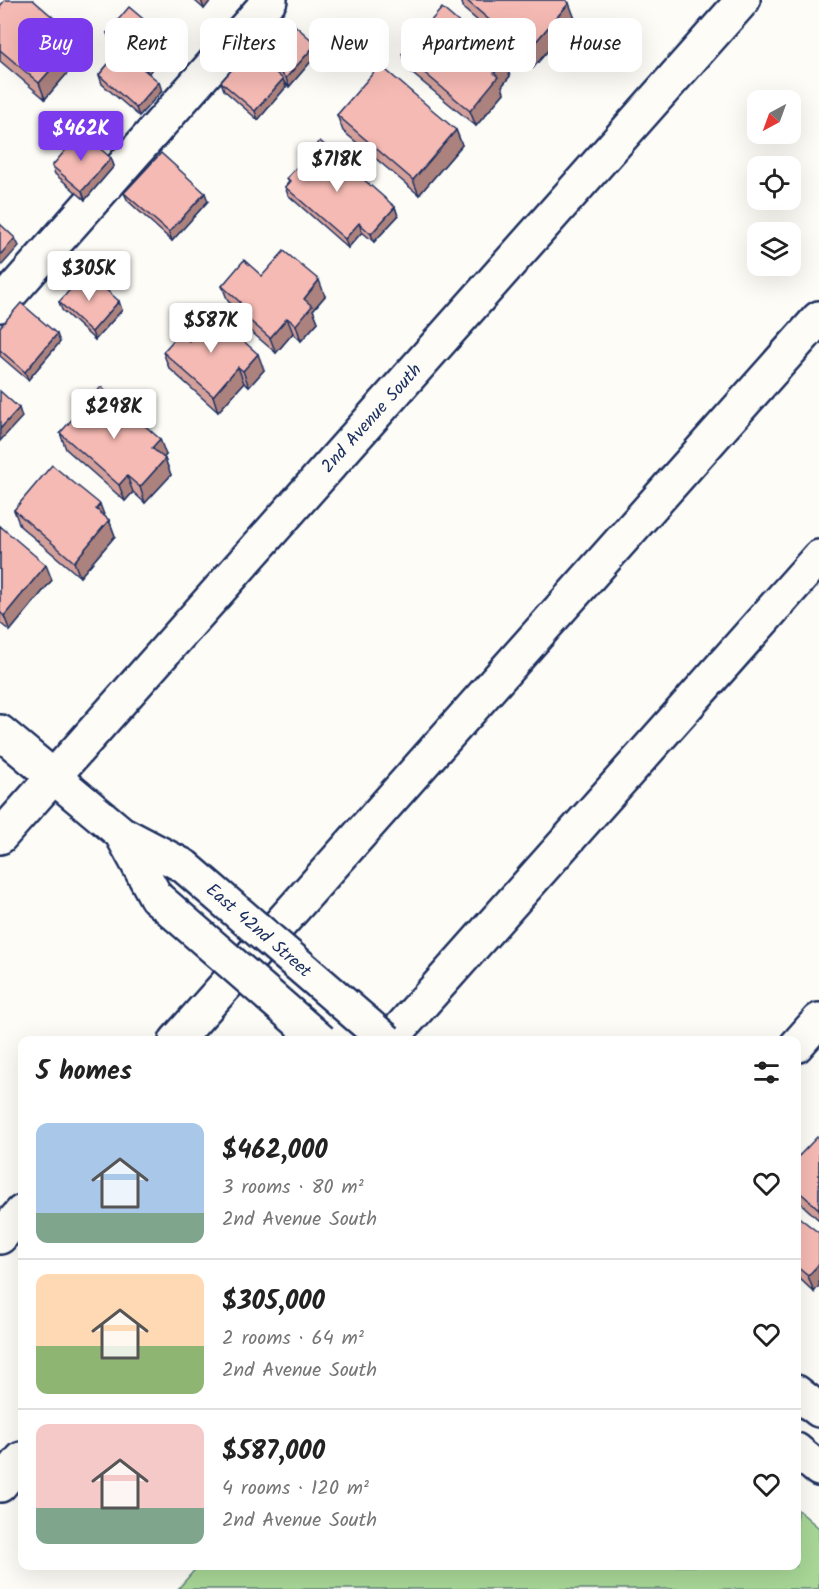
<!DOCTYPE html>
<html lang="en">
<head>
<meta charset="utf-8">
<style>
	body { margin:0; font-family:Kalam,sans-serif; background:#f6f6f6; color:#222; height:100vh; display:flex; flex-direction:column; font-size:22px; white-space:nowrap }
	* { box-sizing:border-box; margin:0 }
	p { font-size:20px; color:#767676 }
	.icon { flex:none; width:33px; height:33px; fill:none; stroke:currentColor; stroke-width:2; stroke-linecap:round; stroke-linejoin:round }
	.map { position:relative; flex:1; overflow:hidden }
	.side { position:absolute; left:18px; top:1036px; width:783px; height:534px; display:flex; flex-direction:column; background:#fff; border-radius:12px; box-shadow:0 6px 24px #0002 }
	.side>* { flex:none }
	.banner { position:absolute; left:18px; top:18px; width:783px; height:54px; display:flex; gap:12px }
	.needle { width:39px; rotate:221deg }
	.tools { position:absolute; left:747px; top:90px; display:grid; gap:12px }
	.tools a { display:grid; place-items:center; width:54px; height:54px; border-radius:12px; background:#fff; box-shadow:0 6px 24px #0002; font-size:30px }
	.price { position:absolute; translate:-50% -51px; padding:0 14px; border-radius:6px; background:#fff; color:#222; font-size:20px; line-height:39px; filter:drop-shadow(0 2px 3px #0008) }
	.price::after { content:''; position:absolute; left:50%; top:36px; width:18px; height:14px; margin-left:-9px; background:inherit; clip-path:polygon(0 0,100% 0,50% 100%) }
	.price.current { background:#7c3aed; color:#fff }
	ul { padding:0; list-style:none }
	li { display:flex; align-items:center; gap:18px; height:150px; padding:0 18px }
	li+li { border-top:2px solid #e0e0e0 }
	li span { display:grid; place-items:center; flex:none; width:168px; height:120px; border-radius:12px; color:#555 }
	li>.icon { margin-inline-start:auto }
	span .icon { width:72px; height:72px; fill:#fffc; stroke-width:1 }
	li b { font-size:26px }
	h2 { display:flex; justify-content:space-between; align-items:center; height:72px; padding:0 18px; font-size:26px }
	.pill { padding:0 21px; border-radius:12px; background:#fff; box-shadow:0 6px 24px #0002; font-size:21px; line-height:54px }
	.pill.current { background:#7c3aed; color:#fff }
	.map>svg:first-child { display:block }
</style>
</head>
<body>
<div class="map">
<svg width="819" height="1589" viewBox="0 0 819 1589">
	<rect width="100%" height="100%" fill="#fdfcf7"/>
	<filter id="ink" filterUnits="userSpaceOnUse"><feTurbulence type="fractalNoise" baseFrequency=".0167" numOctaves="2"/><feDisplacementMap in="SourceGraphic" scale="12" xChannelSelector="R" yChannelSelector="G"/><feConvolveMatrix kernelMatrix="1 2 1 2 8 2 1 2 1" color-interpolation-filters="sRGB"/></filter>
	<g filter="url(#ink)">
		<path fill="#a8d797" stroke="#62837a" stroke-width="1.5" d="M797 1509 819 1528V1589H178L198 1566H796Z"/>
		<g fill="none" stroke-linecap="round" stroke-linejoin="round">
			<defs>
				<path id="minor" d="M0 305 270 0
					M0 732 121 833 184 866
					M121 833 156 897
					M0 837 743 0
					M796 1046 819 1020
					M796 1392 819 1410
					M796 1450 819 1469"/>
				<path id="highway" d="M176 1041 819 318
					M389 1041 819 557
					M0 1237 22 1212
					M0 1485 22 1459"/>
			</defs>
			<use href="#minor" stroke="#1b2f5e" stroke-width="38"/>
			<use href="#highway" stroke="#1b2f5e" stroke-width="38"/>
			<use href="#minor" stroke="#fdfcf7" stroke-width="33"/>
			<use href="#highway" stroke="#fdfcf7" stroke-width="33"/>
			<defs>
				<path id="minor-bridge" d="M184 866 387 1041
					M156 897 321 1041"/>
			</defs>
			<use href="#minor-bridge" stroke="#1b2f5e" stroke-width="38" stroke-linecap="butt"/>
			<use href="#minor-bridge" stroke="#fdfcf7" stroke-width="33"/>
		</g>
		<path fill="#d4a09b" stroke="#1b2f5e" stroke-width="1.5" d="M194 0H211L204 9Z
			M461 0H566L575 19 533 68 464 9Z
			M0 6 84 54 45 99 0 61Z
			M107 33 170 47 148 73 162 91 139 116 102 84 99 75 120 50 110 41Z
			M316 44 319 52 289 87 285 83 286 87 258 120 224 90 221 82 253 54 251 48Z
			M402 54 504 61 510 76 502 86 504 93 476 126 408 70Z
			M337 115 456 130 462 145 419 195 343 131Z
			M111 158 114 166 85 200 55 174 52 166Z
			M287 178 395 207 398 216 374 242 362 232 348 248 288 195 285 187 289 182Z
			M124 193 208 201 172 241 128 201Z
			M262 276 325 296 313 310 318 322 301 341 293 333 276 353 241 323 235 308 228 301 222 286Z
			M59 302 122 310 95 340 62 310Z
			M0 327 60 342 28 380 0 356Z
			M189 341 264 370 249 387 244 383 218 412 169 368 163 352Z
			M60 433 166 455 163 458 165 459 171 475 145 503 133 492 125 501 66 449Z
			M14 510 104 516 109 520 115 536 80 577 20 526Z
			M0 526 52 580 10 631 0 623Z
			M819 1139V1220L796 1199V1153L799 1156Z
			M796 1215 814 1292 799 1278 796 1280Z"/>
		<path fill="#ac827e" stroke="#1b2f5e" stroke-width="1.5" d="M201 0H211L204 9Z
			M569 3 575 19 533 68 527 52Z
			M78 39 84 54 45 99 39 83Z
			M167 39 170 47 148 74 145 65Z
			M316 44 319 52 289 87 286 78Z
			M504 61 510 76 502 86 504 93 476 126 470 111 494 73Z
			M283 79 286 87 258 120 255 111Z
			M159 82 162 91 139 116 136 108Z
			M456 130 462 145 419 195 413 180Z
			M111 158 114 166 85 200 82 191Z
			M205 193 208 201 172 241 169 232Z
			M395 207 398 216 374 242 371 234Z
			M359 223 362 232 348 248 345 239Z
			M15 238 19 246 0 267V255Z
			M319 280 325 296 313 310 318 322 301 341 296 325 304 299Z
			M119 301 122 310 95 340 92 332Z
			M287 318 293 333 276 353 270 338Z
			M57 334 60 342 28 380 25 372Z
			M258 354 264 370 249 387 243 371Z
			M238 367 244 383 218 412 213 396Z
			M19 408 22 417 0 441V429Z
			M160 439 166 455 158 463 152 448Z
			M165 459 171 475 145 503 140 487Z
			M127 476 133 492 125 501 119 485Z
			M100 504 106 520 96 509Z
			M109 520 115 536 80 577 74 562Z
			M46 565 52 580 10 631 4 616Z
			M819 1264V1286L814 1292 808 1276Z"/>
		<path fill="#f6bab4" stroke="#1b2f5e" stroke-width="1.5" d="M5 0H33L78 39 39 83 0 50V6Z
			M466 0H566L569 3 527 52Z
			M129 7 167 39 145 65 107 33Z
			M442 8 504 61 494 73 498 77 470 111 402 54Z
			M281 13 316 44 286 78 251 48Z
			M120 50 159 82 136 108 99 75Z
			M249 50 283 79 255 111 221 82Z
			M380 65 456 130 413 180 337 115Z
			M81 132 111 158 82 191 52 166Z
			M320 141 395 207 371 234 359 223 345 239 285 187 290 181 287 178Z
			M161 153 205 193 169 232 124 193Z
			M0 224 15 238 0 255Z
			M284 251 319 280 304 299 312 306 296 325 287 318 270 338 235 308 240 302 222 286 244 260 262 276Z
			M86 272 119 301 92 332 59 302Z
			M21 303 57 334 25 372 0 350V327Z
			M213 314 258 354 243 371 238 367 213 396 163 352 180 333 189 341Z
			M101 387 160 439 152 448 165 459 140 487 127 476 119 485 60 433Z
			M0 391 19 408 0 429Z
			M52 465 100 504 96 509 109 520 74 562 14 510Z
			M0 526 46 565 4 616 0 612Z
			M817 1137 819 1139V1209L796 1189V1153L799 1156Z
			M796 1215 819 1233V1264L808 1276 796 1266Z"/>
	</g>
	<g text-anchor="middle" stroke-width="4.5" stroke-linejoin="round" paint-order="stroke">
		<g font-size="18" fill="#1b2f5e" stroke="#fdfcf7">
			<text transform="translate(371 418) rotate(-48)" y="6">2nd Avenue South</text>
			<text transform="translate(259 930) rotate(41)" y="6">East 42nd Street</text>
		</g>
	</g>
</svg>
<div class="tools">
<a><svg class="needle" viewBox="-14 -14 28 28"><path d="M0-13l5 13h-10z" fill="#e53935"/><path d="M0 13l5-13h-10z" fill="#767676"/></svg></a>
<a><svg class="icon" aria-label="locate" viewBox="0 0 24 24"><circle cx="12" cy="12" r="6"/><path d="M12 2v4M12 18v4M2 12h4M18 12h4"/></svg></a>
<a><svg class="icon" aria-label="layers" viewBox="0 0 24 24"><path d="M12 4l9 5-9 5-9-5zM3 14l9 5 9-5"/></svg></a>
</div>
<b class="price current" style="left:81px;top:162px">$462K</b>
<b class="price" style="left:337px;top:193px">$718K</b>
<b class="price" style="left:89px;top:302px">$305K</b>
<b class="price" style="left:211px;top:354px">$587K</b>
<b class="price" style="left:114px;top:440px">$298K</b>
<div class="banner">
<a class="pill current">Buy</a>
<a class="pill">Rent</a>
<a class="pill">Filters</a>
<a class="pill">New</a>
<a class="pill">Apartment</a>
<a class="pill">House</a>
</div>
<section class="side">
<h2>5 homes<svg class="icon" aria-label="filters" viewBox="0 0 24 24"><path d="M4 7h16M4 17h16"/><circle cx="9" cy="7" r="2"/><circle cx="15" cy="17" r="2"/></svg></h2>
<ul>
<li><span style="background:linear-gradient(#a9c7e8 75%,#7fa58c 0)"><svg class="icon" aria-label="home" viewBox="0 0 24 24"><path d="M3 11l9-7 9 7M6 9v11h12V9"/></svg></span><div><b>$462,000</b><p>3 rooms · 80 m²</p><p>2nd Avenue South</p></div><svg class="icon" aria-label="heart" viewBox="0 0 24 24"><path d="M12 20l-8-8c-3-5 5-10 8-4 3-6 11-1 8 4z"/></svg></li>
<li><span style="background:linear-gradient(#ffd9b3 60%,#8fb573 0)"><svg class="icon" aria-label="home" viewBox="0 0 24 24"><path d="M3 11l9-7 9 7M6 9v11h12V9"/></svg></span><div><b>$305,000</b><p>2 rooms · 64 m²</p><p>2nd Avenue South</p></div><svg class="icon" aria-label="heart" viewBox="0 0 24 24"><path d="M12 20l-8-8c-3-5 5-10 8-4 3-6 11-1 8 4z"/></svg></li>
<li><span style="background:linear-gradient(#f6c9c9 70%,#7fa58c 0)"><svg class="icon" aria-label="home" viewBox="0 0 24 24"><path d="M3 11l9-7 9 7M6 9v11h12V9"/></svg></span><div><b>$587,000</b><p>4 rooms · 120 m²</p><p>2nd Avenue South</p></div><svg class="icon" aria-label="heart" viewBox="0 0 24 24"><path d="M12 20l-8-8c-3-5 5-10 8-4 3-6 11-1 8 4z"/></svg></li>
</ul>
</section>
</div>
</body>
</html>
